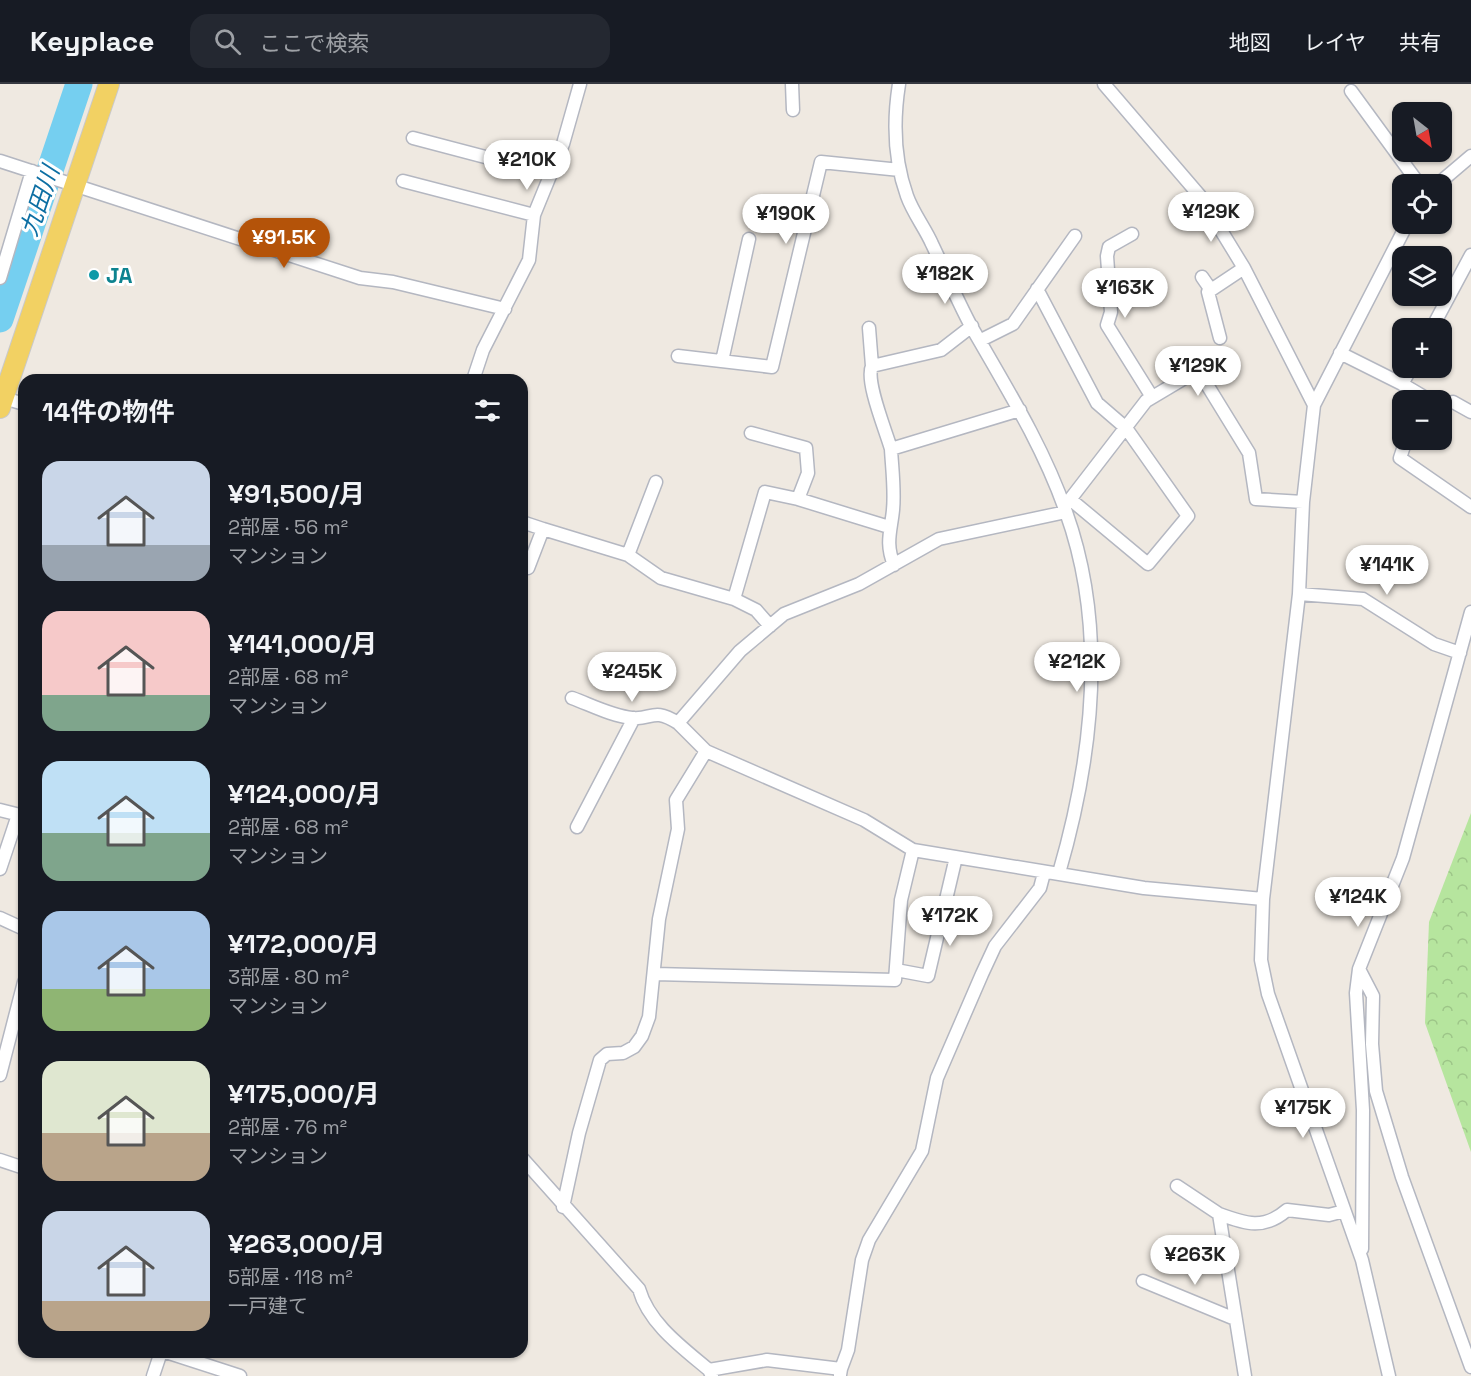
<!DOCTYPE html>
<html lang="ja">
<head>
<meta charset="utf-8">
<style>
	body { margin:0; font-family:"Space Grotesk","Noto Sans JP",sans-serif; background:#242831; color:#f1f3f6; height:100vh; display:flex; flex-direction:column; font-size:22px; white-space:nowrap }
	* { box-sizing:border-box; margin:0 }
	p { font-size:20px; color:#9ea1a6 }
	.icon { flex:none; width:33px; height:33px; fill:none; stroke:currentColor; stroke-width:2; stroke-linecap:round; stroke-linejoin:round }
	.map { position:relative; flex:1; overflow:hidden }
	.side { position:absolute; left:18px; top:290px; width:510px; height:984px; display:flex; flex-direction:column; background:#171b24; border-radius:18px; box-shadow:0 2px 4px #0004 }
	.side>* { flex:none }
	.needle { width:39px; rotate:149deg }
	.buttons { position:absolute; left:1392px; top:18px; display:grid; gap:12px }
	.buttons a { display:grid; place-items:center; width:60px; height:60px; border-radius:12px; background:#171b24; box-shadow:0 2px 4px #0004; font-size:30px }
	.price { position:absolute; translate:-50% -51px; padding:0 14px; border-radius:21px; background:#fff; color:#222; font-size:20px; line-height:39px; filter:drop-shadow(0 2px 3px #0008) }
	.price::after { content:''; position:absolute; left:50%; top:36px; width:18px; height:14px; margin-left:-9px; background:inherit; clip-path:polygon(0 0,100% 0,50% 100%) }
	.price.current { background:#b45309; color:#fff }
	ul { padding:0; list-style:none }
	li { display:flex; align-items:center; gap:18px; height:150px; padding:0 24px }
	li span { display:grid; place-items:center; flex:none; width:168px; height:120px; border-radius:18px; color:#555 }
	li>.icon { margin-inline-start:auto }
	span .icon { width:72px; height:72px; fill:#fffc; stroke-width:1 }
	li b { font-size:26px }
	h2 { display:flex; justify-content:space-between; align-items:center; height:72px; padding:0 24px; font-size:26px }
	header { display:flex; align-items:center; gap:36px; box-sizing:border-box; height:84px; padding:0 30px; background:#171b24; border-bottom:2px solid #363941 }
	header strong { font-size:28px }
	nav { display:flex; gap:33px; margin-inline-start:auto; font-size:21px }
	.search { width:420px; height:54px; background:#242831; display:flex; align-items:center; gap:15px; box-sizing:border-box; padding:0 21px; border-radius:18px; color:#9ea1a6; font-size:22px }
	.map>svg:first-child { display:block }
</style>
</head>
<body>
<header>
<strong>Keyplace</strong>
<div class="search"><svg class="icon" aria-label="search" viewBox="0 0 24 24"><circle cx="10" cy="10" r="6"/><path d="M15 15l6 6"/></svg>ここで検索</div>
<nav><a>地図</a><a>レイヤ</a><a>共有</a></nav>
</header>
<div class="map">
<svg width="1471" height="1292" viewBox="0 0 1471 1292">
	<defs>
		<pattern id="forest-crowns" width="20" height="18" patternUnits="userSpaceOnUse" patternTransform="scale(1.5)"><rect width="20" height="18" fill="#b6e59e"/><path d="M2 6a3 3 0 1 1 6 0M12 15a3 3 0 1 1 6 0" fill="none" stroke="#9dc588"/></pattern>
	</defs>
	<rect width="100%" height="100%" fill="#efe9e1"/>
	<path fill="url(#forest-crowns)" d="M1471 729V1068L1425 939 1429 838Z"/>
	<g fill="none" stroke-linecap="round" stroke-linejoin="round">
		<path stroke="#75cff0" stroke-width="27" d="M0 235 79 0"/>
		<defs>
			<path id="minor" d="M792 0 793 26
				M899 0C893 38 894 76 907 112 913 129 925 144 932 160 945 187 957 216 971 242 1006 303 1043 362 1066 428 1108 545 1093 672 1059 789
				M1104 0 1200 112 1244 184 1314 321
				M1351 7 1419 100
				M413 54 550 90
				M0 77 360 194 393 198 505 225
				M403 97 534 131
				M1438 100 1471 72
				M1132 150 1109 163 1107 172 1111 228 1107 241 1152 313
				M1202 193 1211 206
				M0 194 32 87
				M1037 205 1097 319 1126 344 1188 432 1148 480 1070 415
				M869 244 872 282 941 266 972 242
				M1432 244 1471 171
				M1220 254 1208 208 1244 184
				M981 256 1013 240 1075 152
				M1340 269 1402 300
				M678 272 772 283 821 78 900 86
				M722 277 749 155
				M872 282C865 297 886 347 891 365L1020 326
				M1411 284 1402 300 1424 313 1423 316
				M473 296 483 266 529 176 534 131 563 60 580 0
				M4 314 24 320
				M1453 318 1471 328
				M751 349 806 364 808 389 798 415 889 443
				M1406 356 1400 374 1471 423
				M891 365C892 384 895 406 893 426 891 447 885 459 894 481
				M656 398 628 471 661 494 734 515
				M1065 422 1146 317 1198 286 1249 369 1256 415 1303 418
				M1066 428 939 455 859 500 784 530 740 567 678 639 706 667 864 736 913 766 1144 804 1263 815
				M522 438 543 445
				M528 484 543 445 628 471
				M1299 510 1363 515 1434 560 1460 569
				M770 542 756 526 734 515 765 408 798 415
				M572 614C591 621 612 632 632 634 653 636 652 623 678 639
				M0 726 24 732
				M577 743 634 634
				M0 785 18 731
				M0 834 24 845
				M1359 885 1373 912 1372 960 1376 1007 1402 1093 1471 1283
				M896 886 928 892 956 773
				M655 890 895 896 901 816 913 766
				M0 991 24 898
				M522 1074 639 1205C649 1240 683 1264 709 1286L712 1292
				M0 1076 24 1084
				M1177 1102 1219 1130
				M563 1123 579 1049 600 976 607 970 623 969 634 963 642 952 649 933 659 835 678 745 676 716 706 667
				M1362 1165 1363 1026 1356 909 1359 885 1403 774 1471 528
				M1143 1197 1235 1235
				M166 1268 240 1292
				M841 1285 848 1266 862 1176 869 1156 922 1067 937 994 982 890 995 862 1040 804 1044 789
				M709 1286 767 1276 841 1285 840 1291
				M153 1292 161 1268
				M1245 1292 1219 1130C1246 1140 1264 1146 1287 1126L1329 1131 1344 1127
				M1389 1292 1362 1176 1268 910 1261 876 1263 815 1299 510 1303 418 1314 321 1407 140"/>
			<path id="primary" d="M0 324 109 0"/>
		</defs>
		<use href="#minor" stroke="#b4b7c1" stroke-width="15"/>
		<use href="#primary" stroke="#c9c9c9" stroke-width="22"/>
		<use href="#minor" stroke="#fff" stroke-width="12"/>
		<use href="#primary" stroke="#f2d163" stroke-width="20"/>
	</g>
	<circle fill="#0f9aa8" stroke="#fff" stroke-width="2" cx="94" cy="191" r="6"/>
	<g text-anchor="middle" stroke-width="6" stroke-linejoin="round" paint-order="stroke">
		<g font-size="22" font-weight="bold" fill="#0d838f" stroke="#fff" text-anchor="start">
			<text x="106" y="199">JA</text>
		</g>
		<g font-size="24" font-style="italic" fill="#0d6fa3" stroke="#fff">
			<text transform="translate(40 117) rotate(-71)" y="8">九田川</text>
		</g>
	</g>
</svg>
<div class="buttons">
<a><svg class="needle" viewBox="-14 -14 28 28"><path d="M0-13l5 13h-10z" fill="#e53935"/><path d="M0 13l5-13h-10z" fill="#9ea1a6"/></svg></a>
<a><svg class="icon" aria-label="locate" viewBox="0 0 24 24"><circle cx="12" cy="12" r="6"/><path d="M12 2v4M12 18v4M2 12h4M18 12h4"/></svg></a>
<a><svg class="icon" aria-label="layers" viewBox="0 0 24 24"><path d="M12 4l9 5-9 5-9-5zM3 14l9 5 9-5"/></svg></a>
<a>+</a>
<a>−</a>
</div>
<b class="price" style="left:527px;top:107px">¥210K</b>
<b class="price" style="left:1211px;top:159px">¥129K</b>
<b class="price" style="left:786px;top:161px">¥190K</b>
<b class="price current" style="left:284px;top:185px">¥91.5K</b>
<b class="price" style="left:945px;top:221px">¥182K</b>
<b class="price" style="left:1125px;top:235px">¥163K</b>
<b class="price" style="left:1198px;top:313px">¥129K</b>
<b class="price" style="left:1387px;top:512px">¥141K</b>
<b class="price" style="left:1077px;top:609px">¥212K</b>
<b class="price" style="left:632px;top:619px">¥245K</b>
<b class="price" style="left:1358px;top:844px">¥124K</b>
<b class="price" style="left:950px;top:863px">¥172K</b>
<b class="price" style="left:1303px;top:1055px">¥175K</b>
<b class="price" style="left:1195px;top:1202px">¥263K</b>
<section class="side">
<h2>14件の物件<svg class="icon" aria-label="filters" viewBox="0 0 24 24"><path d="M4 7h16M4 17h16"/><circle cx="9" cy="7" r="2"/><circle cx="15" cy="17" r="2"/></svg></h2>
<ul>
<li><span style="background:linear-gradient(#c9d6e8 70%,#9aa5b1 0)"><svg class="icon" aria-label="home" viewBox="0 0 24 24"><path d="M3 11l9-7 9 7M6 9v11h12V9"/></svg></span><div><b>¥91,500/月</b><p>2部屋 · 56 m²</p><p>マンション</p></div></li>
<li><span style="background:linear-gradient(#f6c9c9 70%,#7fa58c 0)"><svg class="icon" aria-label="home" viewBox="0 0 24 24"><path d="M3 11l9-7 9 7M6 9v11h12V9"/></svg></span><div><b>¥141,000/月</b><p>2部屋 · 68 m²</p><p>マンション</p></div></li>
<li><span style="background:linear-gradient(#bfe0f5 60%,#7fa58c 0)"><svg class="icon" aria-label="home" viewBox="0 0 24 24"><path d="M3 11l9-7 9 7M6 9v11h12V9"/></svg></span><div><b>¥124,000/月</b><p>2部屋 · 68 m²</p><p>マンション</p></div></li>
<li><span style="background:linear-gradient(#a9c7e8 65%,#8fb573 0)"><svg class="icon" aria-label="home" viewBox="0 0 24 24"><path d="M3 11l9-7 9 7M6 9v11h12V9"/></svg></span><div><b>¥172,000/月</b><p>3部屋 · 80 m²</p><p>マンション</p></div></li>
<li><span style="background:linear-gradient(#dfe7d0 60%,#b9a48a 0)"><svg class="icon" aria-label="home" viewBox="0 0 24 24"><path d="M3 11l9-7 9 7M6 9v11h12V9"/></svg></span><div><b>¥175,000/月</b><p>2部屋 · 76 m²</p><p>マンション</p></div></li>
<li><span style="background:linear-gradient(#c9d6e8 75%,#b9a48a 0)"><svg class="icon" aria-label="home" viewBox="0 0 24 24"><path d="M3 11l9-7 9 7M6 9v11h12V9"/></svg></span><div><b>¥263,000/月</b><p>5部屋 · 118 m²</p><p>一戸建て</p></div></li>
</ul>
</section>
</div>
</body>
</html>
